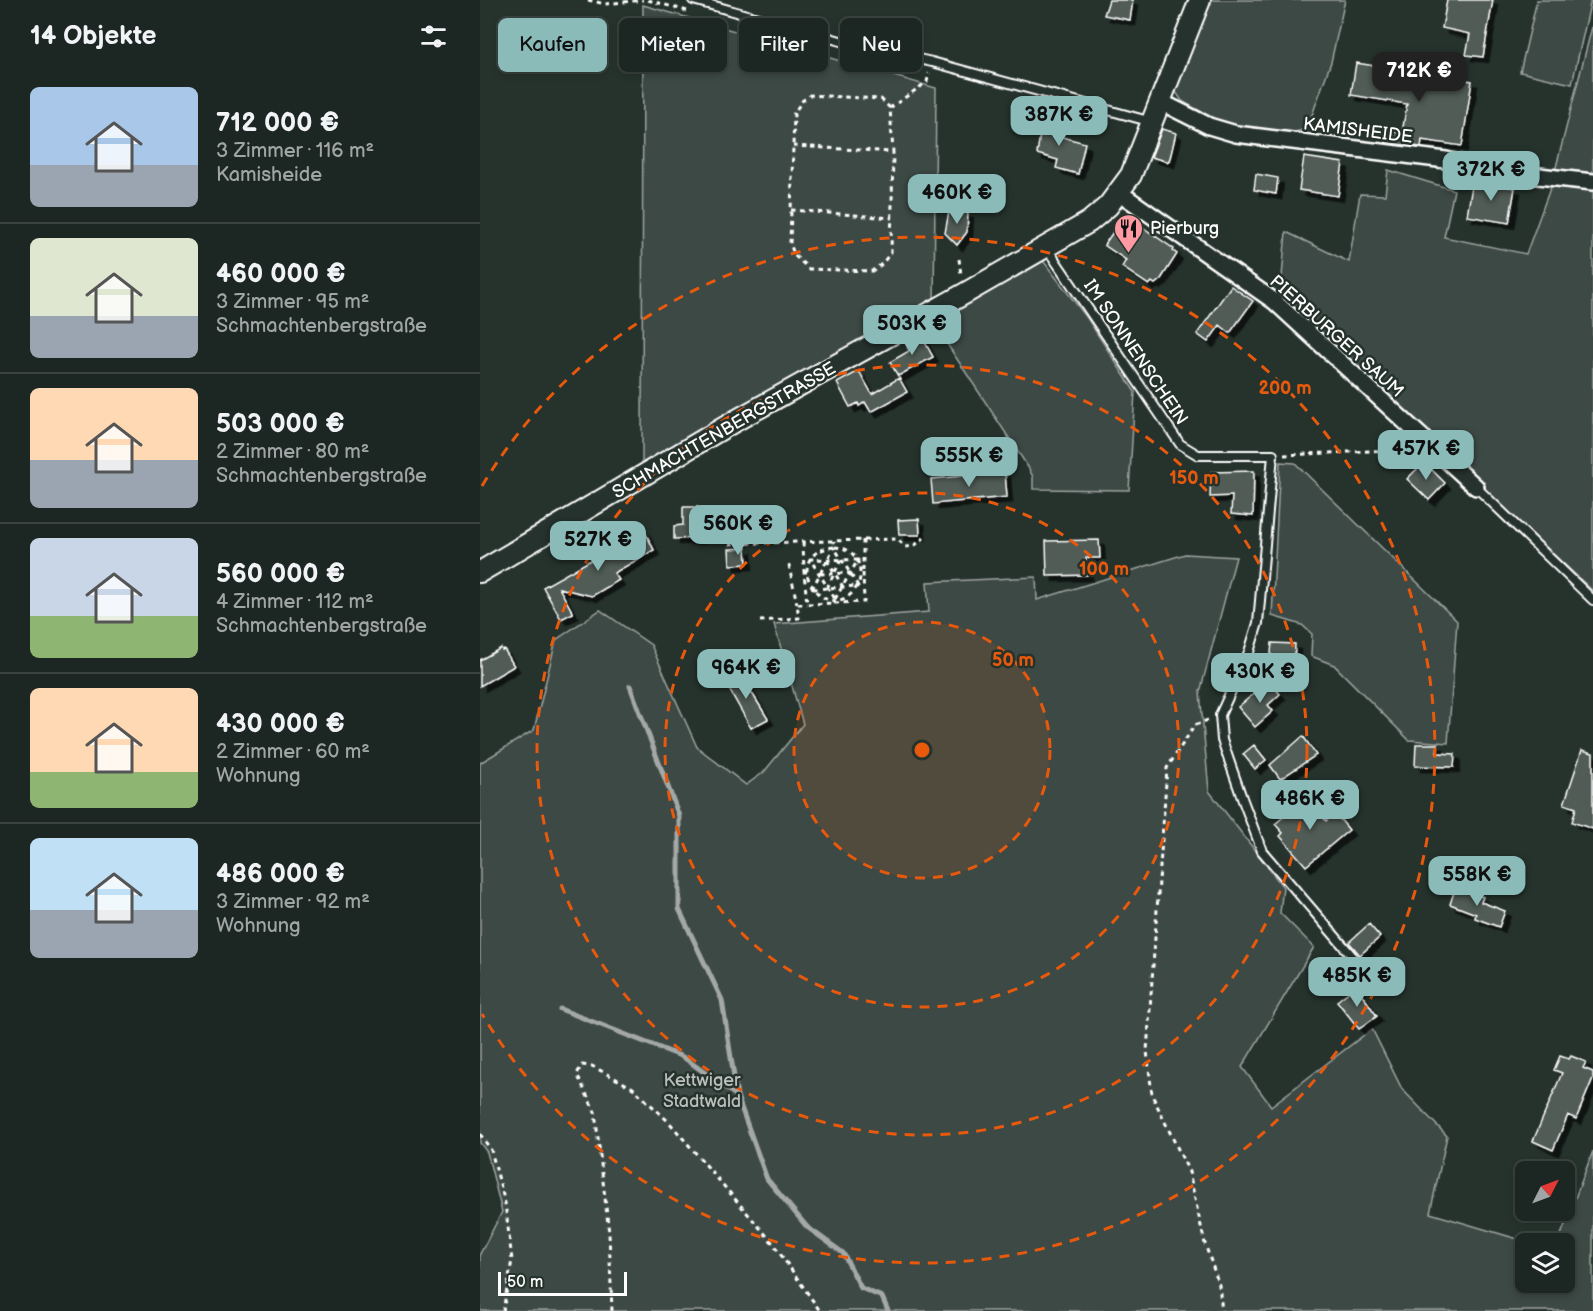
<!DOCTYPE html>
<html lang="de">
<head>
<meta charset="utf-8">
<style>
	body { margin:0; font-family:"Balsamiq Sans",sans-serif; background:#252e2a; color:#f1f3f6; height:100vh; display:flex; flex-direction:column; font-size:22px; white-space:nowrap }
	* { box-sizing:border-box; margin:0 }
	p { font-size:20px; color:#a0a5a5 }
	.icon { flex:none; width:33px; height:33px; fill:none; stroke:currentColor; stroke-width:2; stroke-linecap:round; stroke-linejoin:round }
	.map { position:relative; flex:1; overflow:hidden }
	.sheet { display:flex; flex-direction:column; background:#1c2622; width:480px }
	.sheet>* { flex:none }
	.hud { position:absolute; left:18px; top:18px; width:570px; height:54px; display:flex; gap:12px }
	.needle { width:39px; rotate:48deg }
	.fabs { position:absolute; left:1035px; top:1161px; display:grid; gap:12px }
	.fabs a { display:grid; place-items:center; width:60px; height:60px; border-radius:9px; background:#1c2622; box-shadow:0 3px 9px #0003,0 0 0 2px #3a4340; font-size:30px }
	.scale { position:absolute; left:18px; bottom:15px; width:129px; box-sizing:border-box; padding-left:6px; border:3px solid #fff; border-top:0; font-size:16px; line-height:21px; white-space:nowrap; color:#fff; -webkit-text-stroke:4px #26332d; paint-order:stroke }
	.price { position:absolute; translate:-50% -51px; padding:0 14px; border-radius:12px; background:#8bbbb9; color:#111; font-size:20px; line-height:39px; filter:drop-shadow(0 2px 3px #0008) }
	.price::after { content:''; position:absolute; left:50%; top:36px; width:18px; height:14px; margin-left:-9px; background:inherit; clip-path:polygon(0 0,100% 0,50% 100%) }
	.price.current { background:#222; color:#fff }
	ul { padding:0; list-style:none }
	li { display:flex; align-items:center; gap:18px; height:150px; padding:0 30px }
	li+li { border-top:2px solid #3a4340 }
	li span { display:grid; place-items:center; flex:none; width:168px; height:120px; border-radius:9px; color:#555 }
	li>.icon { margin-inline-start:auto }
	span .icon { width:72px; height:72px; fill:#fffc; stroke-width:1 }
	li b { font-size:26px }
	h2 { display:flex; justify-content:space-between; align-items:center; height:72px; padding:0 30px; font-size:26px }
	.tag { padding:0 21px; border-radius:9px; background:#1c2622; box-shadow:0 3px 9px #0003,0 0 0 2px #3a4340; font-size:21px; line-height:54px }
	.tag.current { background:#8bbbb9; color:#111 }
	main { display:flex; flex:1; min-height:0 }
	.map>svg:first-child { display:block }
</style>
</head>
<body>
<main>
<section class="sheet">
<h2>14 Objekte<svg class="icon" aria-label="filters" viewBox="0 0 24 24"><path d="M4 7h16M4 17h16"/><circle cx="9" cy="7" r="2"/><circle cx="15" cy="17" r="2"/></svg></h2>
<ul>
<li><span style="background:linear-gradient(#a9c7e8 65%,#9aa5b1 0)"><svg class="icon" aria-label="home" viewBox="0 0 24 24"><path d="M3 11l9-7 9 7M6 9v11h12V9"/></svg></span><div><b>712 000 €</b><p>3 Zimmer · 116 m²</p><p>Kamisheide</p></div></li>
<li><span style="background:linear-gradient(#dfe7d0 65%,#9aa5b1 0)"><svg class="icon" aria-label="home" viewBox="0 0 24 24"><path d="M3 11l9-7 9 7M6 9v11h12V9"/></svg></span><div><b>460 000 €</b><p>3 Zimmer · 95 m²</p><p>Schmachtenbergstraße</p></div></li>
<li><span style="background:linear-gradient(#ffd9b3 60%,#9aa5b1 0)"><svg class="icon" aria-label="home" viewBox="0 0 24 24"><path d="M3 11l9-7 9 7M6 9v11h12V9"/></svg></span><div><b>503 000 €</b><p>2 Zimmer · 80 m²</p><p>Schmachtenbergstraße</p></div></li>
<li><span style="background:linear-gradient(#c9d6e8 65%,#8fb573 0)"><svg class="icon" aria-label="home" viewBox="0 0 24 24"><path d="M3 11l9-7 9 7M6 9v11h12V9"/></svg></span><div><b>560 000 €</b><p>4 Zimmer · 112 m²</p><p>Schmachtenbergstraße</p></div></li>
<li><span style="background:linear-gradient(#ffd9b3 70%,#8fb573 0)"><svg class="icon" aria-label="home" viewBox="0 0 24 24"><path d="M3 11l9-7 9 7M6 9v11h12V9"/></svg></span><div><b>430 000 €</b><p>2 Zimmer · 60 m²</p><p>Wohnung</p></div></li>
<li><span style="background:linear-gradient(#bfe0f5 60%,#9aa5b1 0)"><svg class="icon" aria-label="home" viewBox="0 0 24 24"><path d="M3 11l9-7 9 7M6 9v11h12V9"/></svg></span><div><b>486 000 €</b><p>3 Zimmer · 92 m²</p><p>Wohnung</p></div></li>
</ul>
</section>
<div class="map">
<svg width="1113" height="1311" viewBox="0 0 1113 1311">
	<defs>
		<filter id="shadow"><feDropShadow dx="5.5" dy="5.5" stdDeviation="0" flood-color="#0009"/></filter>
	</defs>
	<rect width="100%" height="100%" fill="#26332d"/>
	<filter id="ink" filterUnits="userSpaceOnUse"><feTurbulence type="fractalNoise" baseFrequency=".0167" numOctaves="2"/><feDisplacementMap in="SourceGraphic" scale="12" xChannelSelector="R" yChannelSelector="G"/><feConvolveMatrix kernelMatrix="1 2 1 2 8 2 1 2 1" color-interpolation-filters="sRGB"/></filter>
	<g filter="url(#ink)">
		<path fill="#3e4944" stroke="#9ea4a2" stroke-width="1.5" d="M728 0H865L851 62 827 129 811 133 750 128 702 101 694 89Z
			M1057 0H1111L1092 84 1040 72Z
			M163 5 456 88 454 305 162 469Z
			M1113 23V176L1075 171Z
			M908 170 974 190 964 237 1046 254 1072 183 1113 189V591L800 299 806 232 869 262 880 194 905 195Z
			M561 258 607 318 655 392 649 490 553 489V477L548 467 450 318Z
			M800 462 815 463 977 621 968 743 929 740 854 665 831 656 832 634 822 625 792 616Z
			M705 554 756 557 720 692 729 791 803 887 800 913 834 947 762 1067 791 1106 892 1029 922 1089 967 1136 950 1213 1051 1243 1046 1244V1282H1084V1244L1078 1243 1113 1151V1311H0V1254L22 1212 7 1152 0 1143V763L54 730 76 640 120 610 171 645 217 747 266 785 284 772 323 724 294 624 449 612 447 582 556 577 557 600Z"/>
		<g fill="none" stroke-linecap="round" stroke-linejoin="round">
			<path stroke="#a4a9a7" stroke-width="5" d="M150 686 199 816V909L242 1000 257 1096 287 1179 327 1227 363 1253 381 1288 402 1297 408 1311
				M80 1009 203 1057 257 1096"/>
		</g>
		<path fill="#515c57" stroke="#fff" stroke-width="1.5" filter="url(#shadow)" d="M629 0H653L650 20 624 15Z
			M967 0H1013L1003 57 986 55 990 34 962 28Z
			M876 63 992 81 982 146 942 140 941 147 906 143 907 131 922 133 927 104 871 95Z
			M560 115 575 118 571 134 605 143 598 174 576 168 578 160 557 154 560 134 556 133Z
			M682 129 696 133 689 162 671 157Z
			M824 157 863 163 858 196 819 190Z
			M776 174 798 178 796 194 774 190Z
			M993 180 1035 188 1029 223 987 216Z
			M470 206 479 213 488 212 487 232 477 245 465 233Z
			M645 215 694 249 693 251 697 254 681 279 675 284 672 282 669 285 642 267 646 260 624 245Z
			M751 286 773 301 750 333 740 325 728 342 717 334Z
			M441 335 453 357 418 376 410 362 429 351 426 344Z
			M379 371 392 394 419 378 427 392 391 412 385 402 379 406 378 403 370 407 357 383Z
			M944 462 965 483 949 500 927 479Z
			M774 471 773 516 751 514 752 496 730 497 731 472Z
			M525 472 527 497 453 504 451 479Z
			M203 507H218V538L194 539V526L203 525Z
			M439 519 440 535H419L418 520Z
			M164 530 174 550 134 573 139 580 112 596 79 588 93 613 81 619 63 587Z
			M619 540 620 558H606L607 575 567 576 566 541Z
			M266 548 267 564 250 565 249 549Z
			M792 643 815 644 814 664 790 662Z
			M21 648 22 650 24 649 34 666 0 686V660Z
			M259 672 288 719 271 728 244 680Z
			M789 681 800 694 788 705 793 711 775 727 758 707Z
			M823 736 836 755 800 779 790 765Z
			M936 744H958L957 753 975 754 974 767 935 766Z
			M774 745 786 760 775 769 763 754Z
			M1102 750 1113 753V829L1092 822 1096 808 1084 804Z
			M827 797 846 821 855 813 869 830 826 866 800 836 803 833 795 824Z
			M976 886 1003 897 1001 902 1025 911 1019 927 995 918 996 914 970 904Z
			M889 924 900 937 880 955 869 942Z
			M876 986 897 1016 879 1029 857 1001Z
			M1080 1056 1089 1059 1091 1056 1106 1062 1103 1068 1113 1072V1078L1096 1119 1088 1115 1073 1150 1053 1141 1082 1073 1074 1070Z"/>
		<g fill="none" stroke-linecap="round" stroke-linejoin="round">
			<defs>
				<path id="service" d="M213 0 375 45 452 62 672 122
					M566 247 700 444 718 455H793L778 623 769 652 740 715 742 740 762 798 782 851 897 985
					M996 487 1113 600"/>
				<path id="minor" d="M679 101 729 126 756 134 966 160 1013 171 1113 182
					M640 193 794 301 996 487"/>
				<path id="tertiary" d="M0 572 255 421 484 294 609 222 628 206 651 175 720 0"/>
			</defs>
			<use href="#service" stroke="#fff" stroke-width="12"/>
			<use href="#minor" stroke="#fff" stroke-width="20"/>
			<use href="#tertiary" stroke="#fff" stroke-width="24"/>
			<path stroke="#fff" stroke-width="3" stroke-dasharray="4.5 4.5" stroke-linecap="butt" d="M108 0 125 4 163 0
				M168 0 207 11
				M378 60 393 64H400
				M410 108 401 99 330 95 322 101 314 113 310 244 315 256 329 269 392 271 402 264 411 252 413 152
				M313 146 413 152 410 108 447 82 449 73
				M311 210 412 218
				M479 259 481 275
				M804 455 912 450 925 443
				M383 540V571
				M323 542 324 572
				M249 544 418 539 425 547 434 546 444 538
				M354 547C299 553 340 622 371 594 377 588 381 581 380 573 380 557 369 547 354 547V541
				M347 560 363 587
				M309 565 317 604
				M327 572H324L327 604 355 603
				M340 574 370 573
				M347 588 361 560
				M332 589 354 547
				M333 589 378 586 354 547
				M355 599 378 560 330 559 355 599V603L384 602 383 572
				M280 621 319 618 317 604H327
				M728 720 715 725 687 768 667 1051 672 1095 709 1172 725 1244 739 1285 742 1311
				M0 1134 11 1150 25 1203 32 1260 23 1311
				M132 1311 129 1233 115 1112 97 1074 102 1065 112 1066 153 1088 189 1122 292 1242 340 1311"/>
			<use href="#service" stroke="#26332d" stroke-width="8"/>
			<use href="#minor" stroke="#26332d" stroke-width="15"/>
			<use href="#tertiary" stroke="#26332d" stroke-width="20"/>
		</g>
	</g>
	<circle cx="442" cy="750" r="128" fill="#e8590c" fill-opacity=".12"/>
	<g fill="none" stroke="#e8590c" stroke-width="3" stroke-dasharray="10 8">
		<circle cx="442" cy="750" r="128"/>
		<circle cx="442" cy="750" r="257"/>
		<circle cx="442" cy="750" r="385"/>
		<path d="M2 486A513 513 0 1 1 2 1014"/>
	</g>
	<defs>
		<symbol id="restaurant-pin" viewBox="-11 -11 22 30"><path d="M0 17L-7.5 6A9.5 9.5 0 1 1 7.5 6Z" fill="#ff9aa2" stroke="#26332d"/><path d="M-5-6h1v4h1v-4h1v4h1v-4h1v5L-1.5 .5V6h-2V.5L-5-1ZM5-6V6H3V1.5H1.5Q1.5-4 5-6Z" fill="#111"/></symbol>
	</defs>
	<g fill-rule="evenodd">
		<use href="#restaurant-pin" x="632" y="212" width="33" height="45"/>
	</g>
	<g text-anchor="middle" stroke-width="5" stroke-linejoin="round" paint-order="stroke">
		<g font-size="18" fill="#fff" stroke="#26332d">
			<text transform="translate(878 130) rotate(7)" y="6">KAMISHEIDE</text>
			<text transform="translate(857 336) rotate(42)" y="6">PIERBURGER SAUM</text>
			<text transform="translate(656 352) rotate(56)" y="6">IM SONNENSCHEIN</text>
			<text transform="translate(244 430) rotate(-30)" y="6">SCHMACHTENBERGSTRASSE</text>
		</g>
		<g font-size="18" fill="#fff" stroke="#26332d" text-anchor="start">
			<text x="670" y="234">Pierburg</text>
		</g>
		<g font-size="18" fill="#bbbfbe" stroke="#26332d">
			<text x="222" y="1086">Kettwiger<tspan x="222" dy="21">Stadtwald</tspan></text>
		</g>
	</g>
	<circle cx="442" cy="750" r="9" fill="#e8590c" stroke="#26332d" stroke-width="3"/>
	<g font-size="18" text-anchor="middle" font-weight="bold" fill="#e8590c" stroke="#26332d" stroke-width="5" stroke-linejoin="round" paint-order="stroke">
		<text x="805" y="394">200 m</text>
		<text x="714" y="484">150 m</text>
		<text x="624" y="575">100 m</text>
		<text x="533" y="666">50 m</text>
	</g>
</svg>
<div class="fabs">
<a><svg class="needle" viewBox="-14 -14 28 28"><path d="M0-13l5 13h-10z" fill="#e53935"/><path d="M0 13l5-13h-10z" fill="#a0a5a5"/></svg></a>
<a><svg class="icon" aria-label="layers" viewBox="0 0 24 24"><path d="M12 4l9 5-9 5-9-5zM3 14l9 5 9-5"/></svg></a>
</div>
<div class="scale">50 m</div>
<b class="price current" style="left:939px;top:103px">712K €</b>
<b class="price" style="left:579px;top:147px">387K €</b>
<b class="price" style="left:1011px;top:202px">372K €</b>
<b class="price" style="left:477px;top:225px">460K €</b>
<b class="price" style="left:432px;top:356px">503K €</b>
<b class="price" style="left:946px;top:481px">457K €</b>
<b class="price" style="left:489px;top:488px">555K €</b>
<b class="price" style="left:258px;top:556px">560K €</b>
<b class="price" style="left:118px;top:572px">527K €</b>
<b class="price" style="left:266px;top:700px">964K €</b>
<b class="price" style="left:780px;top:704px">430K €</b>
<b class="price" style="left:830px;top:831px">486K €</b>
<b class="price" style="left:997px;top:907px">558K €</b>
<b class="price" style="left:877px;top:1008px">485K €</b>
<div class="hud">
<a class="tag current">Kaufen</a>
<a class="tag">Mieten</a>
<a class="tag">Filter</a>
<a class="tag">Neu</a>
</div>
</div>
</main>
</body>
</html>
